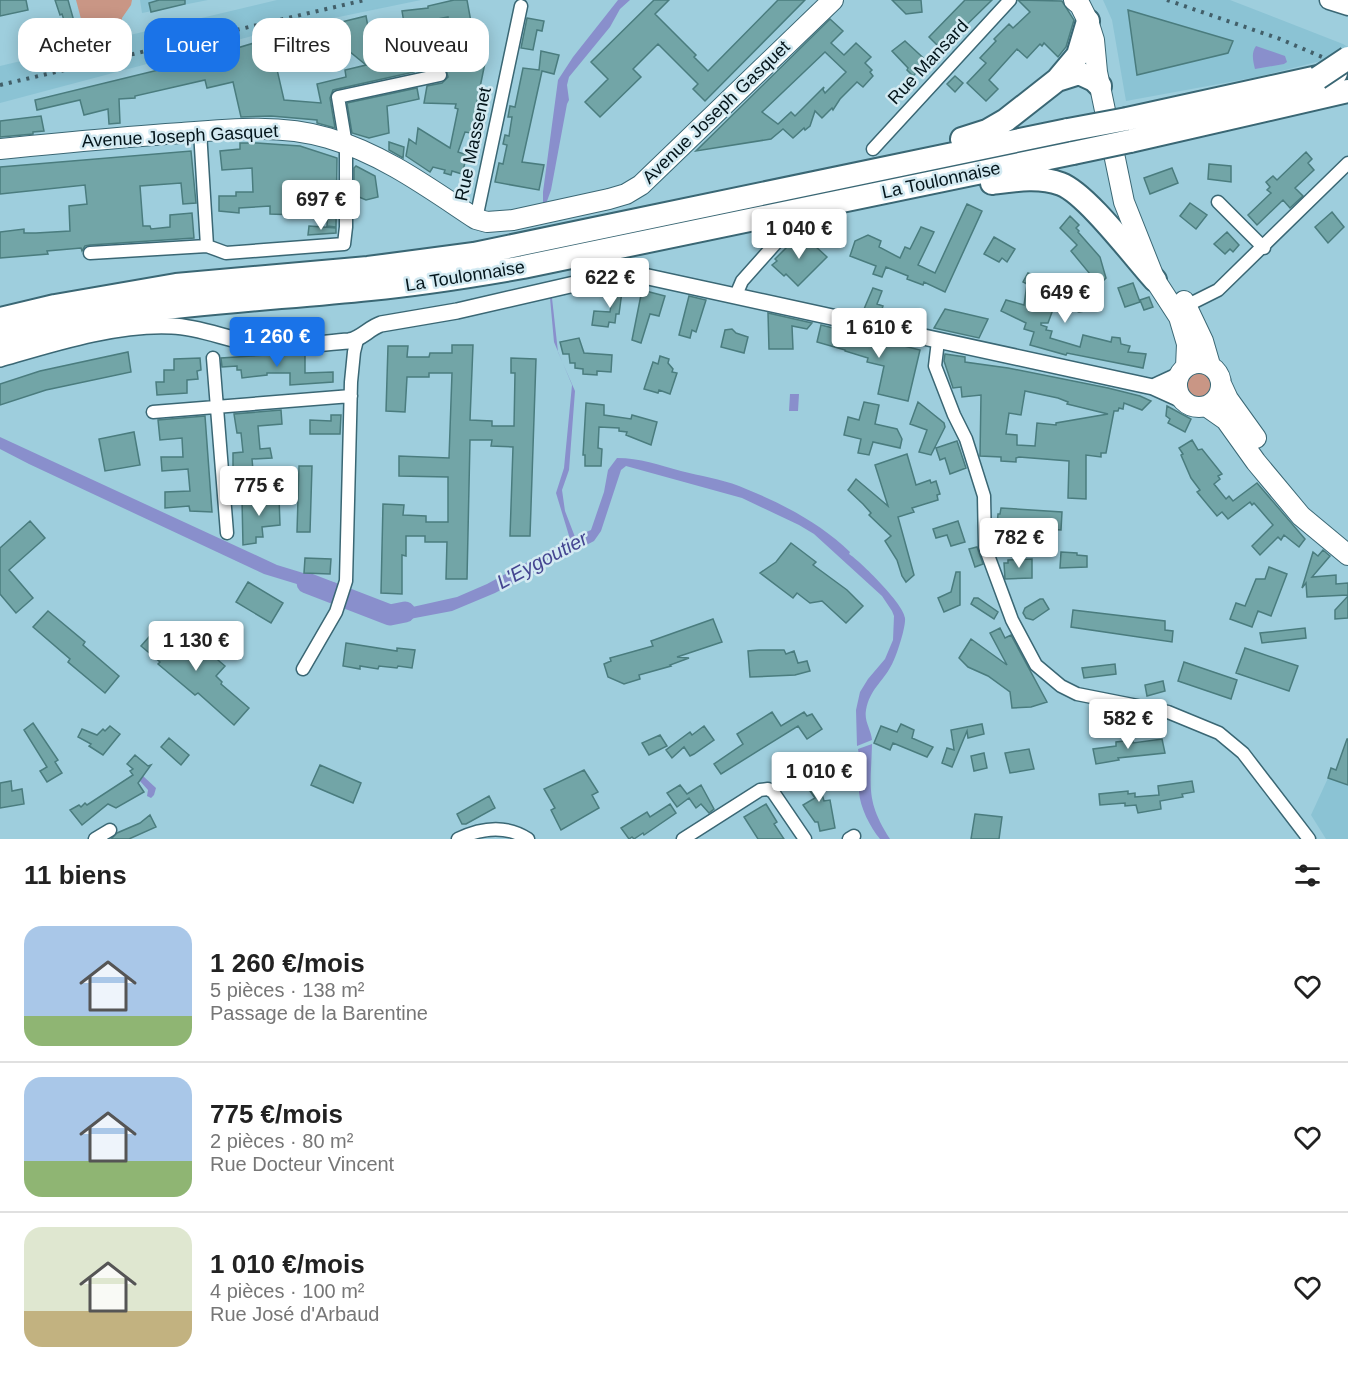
<!DOCTYPE html>
<html lang="fr">
<head>
<meta charset="utf-8">
<style>
	body { margin:0; font-family:Arial,sans-serif; background:#f6f6f6; color:#222; height:100vh; display:flex; flex-direction:column; font-size:22px; white-space:nowrap }
	* { box-sizing:border-box; margin:0 }
	p { font-size:20px; color:#767676 }
	.icon { flex:none; width:33px; height:33px; fill:none; stroke:currentColor; stroke-width:2; stroke-linecap:round; stroke-linejoin:round }
	.map { position:relative; height:839px; overflow:hidden }
	.sheet { display:flex; flex-direction:column; background:#fff; flex:1 }
	.sheet>* { flex:none }
	.banner { position:absolute; left:18px; top:18px; width:600px; height:54px; display:flex; gap:12px }
	.price { position:absolute; translate:-50% -51px; padding:0 14px; border-radius:6px; background:#fff; color:#222; font-size:20px; line-height:39px; filter:drop-shadow(0 2px 3px #0008) }
	.price::after { content:''; position:absolute; left:50%; top:36px; width:18px; height:14px; margin-left:-9px; background:inherit; clip-path:polygon(0 0,100% 0,50% 100%) }
	.price.selected { background:#1a73e8; color:#fff }
	ul { padding:0; list-style:none }
	li { display:flex; align-items:center; gap:18px; height:150px; padding:0 24px }
	li+li { border-top:2px solid #e0e0e0 }
	li span { display:grid; place-items:center; flex:none; width:168px; height:120px; border-radius:18px; color:#555 }
	li>.icon { margin-inline-start:auto }
	span .icon { width:72px; height:72px; fill:#fffc; stroke-width:1 }
	li b { font-size:26px }
	h2 { display:flex; justify-content:space-between; align-items:center; height:72px; padding:0 24px; font-size:26px }
	.tag { padding:0 21px; border-radius:18px; background:#fff; box-shadow:0 3px 15px #0003; font-size:21px; line-height:54px }
	.tag.selected { background:#1a73e8; color:#fff }
	.map>svg:first-child { display:block }
</style>
</head>
<body>
<div class="map">
<svg width="1348" height="839" viewBox="0 0 1348 839">
	<rect width="100%" height="100%" fill="#9ecedd"/>
	<path fill="#8bc3d4" d="M140 0H208L142 13Z
		M277 0H421L271 31 0 103V66Z
		M1103 0H1230L1343 44 1348 47V54L1257 77 1126 101 1112 20Z
		M1328 778 1348 785V839H1326L1311 815Z"/>
	<path fill="#c99685" d="M76 0H132L131 5 122 18V25L85 34Z
		M1178 385a22 22 0 1 1 44 0a22 22 0 1 1-44 0Z"/>
	<path fill="#898fcc" d="M618 0H630L620 9 610 27 569 77 567 85 569 100 567 104 551 190 546 204 543 205V192L558 80 573 57Z
		M1256 46 1285 56 1287 62 1284 64 1255 69C1253 61 1251 53 1256 46Z
		M550 298H552L558 352 575 391 569 470 562 490 565 511 575 537 591 530 604 492 608 470 617 458C640 458 659 465 681 471 700 476 721 479 739 486 779 502 819 522 850 552L849 554C860 561 904 604 905 618 906 627 896 658 891 666 882 683 870 689 866 710 864 722 871 729 872 740L857 746 856 710 860 692 868 679 885 659 893 640 894 616 892 611 882 596 814 534 799 525 742 498 626 466 621 470 601 531 594 541 495 593 452 611 399 621 359 608 360 598 371 608 390 612 457 597 487 584 570 539 556 493 564 468 572 385 554 342Z
		M790 394H799L798 411H789Z
		M0 437 277 565 336 583 333 595 264 574 29 464 0 449Z
		M872 744C871 787 865 800 890 839H880C870 827 860 807 859 792 859 777 861 764 858 749Z
		M143 776 156 788 154 795 151 798 147 796 148 790 139 780Z"/>
	<g fill="none" stroke-linecap="round" stroke-linejoin="round">
		<path stroke="#898fcc" stroke-width="21" d="M307 583 390 615 405 612"/>
	</g>
	<path fill="#72a5a7" stroke="#4a7c7e" stroke-width="1.5" fill-rule="evenodd" d="M0 0H26L28 10 0 16Z
		M55 0H68L79 39 71 42 62 14 60 15Z
		M159 0H185V4L151 12 149 3Z
		M454 0H467L471 22 449 26 448 17 417 23 418 28 405 29 402 11 428 8V6Z
		M654 0H669L655 14 696 55 694 57 708 71 778 0H805L705 101 693 89 698 84 658 44 633 69 641 77 600 117 585 102 608 79 591 62Z
		M892 0H921L922 12 906 14Z
		M965 0H992L944 47 940 42 937 45 929 37Z
		M1018 0 1062 1 1074 20 1066 47 1058 57 1044 43 1042 46 1040 44 1027 58 1017 49 989 80 998 89 986 101 967 83 986 63 980 58 996 41 994 39 1009 24 1013 28 1030 12Z
		M1128 10 1233 41 1228 53 1137 75Z
		M366 16 375 65H380V69L404 64V67L411 65 414 72 333 90 330 98 335 128 317 123V120L271 116 241 117 233 82 207 88 205 80 135 96V98L119 99 120 123 109 124 108 109 84 115 80 100 37 110 35 100 187 63 264 40 270 66 276 65 284 100 321 103 317 84 346 77 345 70 366 65 349 51 346 33 321 38 319 41 312 38 307 39 305 31Z
		M527 18 544 21 542 31 537 30 533 50 521 48Z
		M830 19 843 31 831 43 844 55 856 43 871 57 865 63 872 70 870 72 873 76 863 87 857 82 840 99 833 110 832 108 822 118 815 111 810 126 805 130 804 128 793 138 783 129 771 139 696 151ZM825 52 846 72 825 93 823 90 824 87 795 116 791 112 778 124 762 112Z
		M905 41 931 65 924 71 921 68 913 76 907 70 908 68 892 51Z
		M541 51 559 55 554 74 542 71 522 162 544 165 539 190 495 182 499 163 503 164 507 145 503 144 505 135 509 136 512 117H508L510 106 515 107 523 68 539 70Z
		M487 53 476 107 479 108 473 132 471 133 465 132 458 152 467 155 462 174 452 171 451 175 444 173 445 170 433 167 430 172 406 156 409 139 416 144 418 128 450 148 458 109 455 108 456 104 424 103 427 86 442 83 448 77 446 69 439 67 430 69 431 65 450 61 474 66 476 55Z
		M955 76 963 83 955 92 947 84Z
		M417 88 419 99 387 106 389 133 369 138 352 133 347 103Z
		M41 116 44 131 33 132V134L0 137V121Z
		M389 142 404 147 403 158 389 150Z
		M240 143H257L300 146 337 158 336 227 327 226 328 206 297 207 296 215 270 214V206L239 208V213L219 211V196H236V192H253L252 168 222 170 220 151 240 149Z
		M191 151 196 203 183 204 181 183 140 186 143 226H150L151 229 170 227V215L192 213 194 238 90 245 85 246 82 251 81 248 47 251 48 254 0 258V232L24 229V233H36L70 231 69 206 87 204 85 185 0 194V167Z
		M1306 152 1312 159 1308 163 1314 170 1295 188 1303 196 1290 208 1283 200 1257 225 1248 215 1271 193 1267 190 1270 187 1266 182 1273 176 1277 180Z
		M1209 164 1231 166V182L1208 179Z
		M356 166 375 176 378 197 366 200 354 195V168Z
		M1172 168 1178 183 1150 194 1144 178Z
		M1190 203 1207 215 1196 229 1180 216Z
		M967 204 982 211 945 292 924 282 923 285 907 279 908 276 886 267 882 277 873 274 876 266 850 256 855 241 868 235 881 241 879 247 900 258 905 247 910 249 921 227 934 232 918 265 935 273Z
		M1332 212 1344 227 1328 243 1315 227Z
		M1070 216 1079 225 1076 228 1079 231 1078 232 1100 257 1106 278 1099 285 1071 251 1077 245 1060 228Z
		M309 226 336 228V233L308 235Z
		M1227 232 1239 245 1233 252 1230 249 1225 254 1214 244Z
		M801 233 827 257 798 286 786 274 784 276 772 265 777 261 775 259Z
		M994 237 1015 249 1007 262 1002 258 999 262 984 254Z
		M1028 273 1043 278 1040 285 1070 294 1071 291 1084 297 1080 300 1089 297 1093 299 1102 308 1079 312 1055 304 1048 323H1041V325L1047 327 1046 330 1052 331 1050 338 1080 347 1083 335 1111 342 1112 337 1120 338 1121 344 1130 346 1128 352 1146 354 1143 368 1067 353 1066 355 1030 345 1034 332 1024 329 1026 323 1001 311 1006 300 1024 305 1027 284 1023 282Z
		M1133 283 1140 302 1125 307 1118 288Z
		M623 284 619 314H616L615 323 609 322 608 327 592 325 594 311 610 312 614 285Z
		M873 288 882 291 877 304 883 306 880 315 864 309Z
		M642 290 665 296 659 316 650 314 641 343 632 340Z
		M689 296 706 300 696 332 692 330 690 338 679 335Z
		M1149 297 1153 307 1144 310 1140 300Z
		M945 309 988 319 979 338 934 328Z
		M768 313 812 323 807 329 792 326 793 349H769Z
		M821 325 920 350 908 401 878 394 884 366 867 362 868 358 845 351V350L817 342Z
		M732 329 736 333 748 337 744 353 721 347 725 330Z
		M579 338 584 353 612 355 611 372 597 371V375L583 374V369L575 368V363H570L569 354H563L560 342Z
		M452 345H473L470 420 492 421V426H514L515 373H511V358L536 359 530 536H510L513 447 491 446 492 440H470L467 579H446L447 542H425V536H406V556L402 555V594L381 593 383 504 404 505 403 515 426 516V522H448V477L399 476V456L449 458 452 373H429V377H407L405 412 386 411 388 346H408L407 357H429L430 353H452Z
		M128 352 131 372 46 390 0 405V384L40 371Z
		M945 354 965 357V362L1008 368 1108 388 1140 396 1151 401 1142 410 1124 403 1123 409 1119 408 1118 411H1114L1106 453H1101V457L1086 455V499L1068 498 1069 461 1019 457 1016 458V462L1001 461V457L980 456 981 395 962 397 961 387 953 388 944 361ZM1025 391 1058 398 1068 402 1067 404 1108 414 1056 423V425L1037 423 1035 446 1017 445V435L1006 434 1009 413 1021 415Z
		M266 355H305V373L333 372V382L290 385V373H267V375L242 378 241 370H237V366L222 367 221 358Z
		M660 356 669 359 668 363 673 369 672 372 677 373 670 394 659 390 658 393 644 389 653 362 658 364Z
		M200 358 201 370 197 371 198 379 187 380V393L157 395 156 382H164V370H174V359Z
		M864 402 879 405 875 424 897 429 902 439 900 448 873 442 869 455 858 453 861 439 844 435 848 417 859 420Z
		M918 402 944 423 945 427 931 455 919 452 927 430 910 424Z
		M586 403 604 405V415L631 419 632 415 657 422 651 445 626 435 627 432 619 431V428L599 427 598 448 602 449 601 466H585V455H583Z
		M1167 406 1191 419 1185 432 1168 423 1170 419 1166 416Z
		M281 410 282 424 258 426 260 449 270 448 272 458 252 459 253 470 233 471V453L243 452 241 433H237L234 414Z
		M331 415H341L340 434H310V420L331 421Z
		M205 416 212 512 190 511 189 506 165 508V492L190 491 188 469 162 471 161 457H183L182 438 160 440 158 420Z
		M134 432 140 465 105 471 99 439Z
		M1192 440 1198 450 1202 449 1222 474 1218 476 1220 479 1214 484 1226 499 1229 496 1233 501 1257 483 1305 539 1299 547 1284 535 1281 540 1278 537 1260 555 1252 546 1273 525 1254 503 1252 505 1250 502 1228 519 1222 512 1217 516 1197 492 1200 490 1191 478 1181 455 1183 454 1179 448Z
		M957 441 966 468 950 474 945 458 940 460 936 448Z
		M907 454 916 485 930 480 931 483 936 481 940 494 937 495 938 500 912 508 914 512 898 517 914 575 906 582 902 576 897 560 885 541 891 536 869 515 871 513 863 504 848 490 856 479 888 506 875 465Z
		M299 466H312L310 532H297Z
		M279 497 280 525 262 527 263 537H256V543L243 545 242 500Z
		M1001 508 1062 512 1061 530 997 526 998 514H1000Z
		M30 521 45 538 9 570 33 598 16 613 0 594V548Z
		M958 521 965 542 951 546 947 535 936 538 933 529Z
		M791 543 816 562 813 565 847 590 863 606 846 623 822 601 810 603 797 593 793 598 760 573 776 562Z
		M977 547 983 564 975 567 969 549Z
		M1323 550 1330 556 1312 577 1336 575V584L1348 583V595L1307 597 1306 583 1302 588 1313 552 1318 556Z
		M1061 552 1077 553V555L1087 556V567L1060 568Z
		M305 558 331 559 330 574 304 573Z
		M1032 559V578L1005 579 1004 563H1008V560Z
		M1269 567 1287 574 1271 616 1258 611 1252 627 1230 619 1236 603 1245 606 1256 579H1265Z
		M956 572H960V605L944 612 938 598 951 592Z
		M248 582 283 603 271 623 236 602Z
		M1348 596V618L1335 619V610Z
		M974 598H978L998 612 994 619 971 604Z
		M1040 599H1043L1049 609 1033 620 1026 618 1023 613 1025 608Z
		M1073 610 1165 621V630L1173 631 1172 642 1071 627Z
		M48 611 85 642 83 645 119 676 105 693 68 662 70 659 33 627Z
		M713 619 722 642 677 657 689 658 670 665 671 666 639 675 640 679 624 684 608 677 604 664 611 661 610 658 653 646 651 641Z
		M1000 628 1005 638 1011 635 1047 702 1031 707 1012 708 1010 692 988 676 968 667 959 658 971 639 1007 665 990 633Z
		M1305 628 1306 638 1262 643 1260 633Z
		M156 629 174 644 185 632 225 666 216 676 222 682 221 684 249 708 234 725 198 693 195 695 158 664 160 662 141 646Z
		M346 643 397 651V648L415 650 412 668 398 666 397 668 379 666 378 669 360 666V669L343 666Z
		M1245 648 1298 666 1289 691 1236 673Z
		M759 650H784L786 654 794 651 798 663 807 661 810 671 795 675 750 677 748 651Z
		M1184 662 1237 680 1231 699 1178 681Z
		M1115 664 1116 674 1084 678 1082 668Z
		M1163 681 1165 691 1147 696 1145 685Z
		M772 712 781 726 804 712 807 716 812 714 822 729 807 739 798 726 721 774 714 764 743 744 737 734Z
		M33 723 58 760 55 762 62 773 47 782 40 771 47 767 24 730Z
		M901 724 914 730 912 738 933 747 927 757 893 743 890 750 874 743 881 726 897 732Z
		M982 724 984 734 968 738 967 731 952 767 942 763 947 748 954 750 951 730Z
		M110 726 120 734 103 755 89 746 91 744 78 737 82 729 97 735 103 729 105 731Z
		M704 726 714 740 694 754 690 756 684 747 672 758 666 750 690 732 692 735Z
		M660 735 667 746 649 755 642 743Z
		M169 738 189 755 181 765 161 747Z
		M1162 739 1165 753 1118 758 1119 760 1096 764 1093 749 1116 746V742L1133 740V743Z
		M1347 739H1348V785L1328 778 1331 768 1336 770Z
		M1029 749 1034 769 1010 773 1005 753Z
		M984 753 987 768 974 771 971 756Z
		M135 755 148 766 151 765 138 783 144 792 116 808 108 804 82 825 70 810 79 805 81 807 85 803 87 805 133 775 130 771 133 769 127 764Z
		M320 765 361 783 353 803 311 785Z
		M584 770 598 792 592 795 599 808 561 830 551 810 555 808 544 789Z
		M820 770 828 782 820 787 824 801 830 800 835 828 820 831 818 822H815L803 805 815 798 803 781Z
		M11 781 12 791 22 789 24 804 0 808V783Z
		M1192 781 1194 792 1182 794 1183 797 1160 801 1161 809 1138 813 1136 805 1125 806V803L1100 805 1099 794 1128 791V794L1135 793V797L1159 795 1158 786Z
		M680 785 687 794 701 785 714 809 709 813 701 804 696 808 689 798 677 807 667 793Z
		M489 796 495 808 466 824H462L457 814Z
		M670 804 676 813 644 835 643 833 634 839 632 837 629 839 621 828 647 812 650 817Z
		M766 804 777 822 774 824 784 839H758L744 817Z
		M975 814 1002 817 999 839H971Z
		M150 815 156 827 129 839H111L117 833 140 823Z"/>
	<g fill="none" stroke-linecap="round" stroke-linejoin="round">
		<defs>
			<path id="minor" d="M200 131 207 246
				M873 149 1010 0
				M1218 202 1264 248
				M476 219 521 6
				M90 253 207 246 226 253 344 244 346 227V145L338 97 440 75
				M736 295 742 281 783 235
				M1184 312 1194 302 1218 290 1348 163
				M938 341 935 366 954 415 966 439 984 496 985 547 1012 620 1036 665 1061 686 1077 694 1168 712 1219 733 1243 753 1309 839
				M213 358 227 533
				M153 412 351 396
				M303 669 336 612 346 581 351 382 354 352 357 340
				M95 839 110 830
				M458 839C481 828 505 824 528 839
				M683 839 760 790 768 789 773 792 805 839
				M849 839 854 836"/>
			<path id="tertiary" d="M0 359C52 344 117 323 172 326 201 327 228 340 257 344 287 349 319 343 349 341 361 339 369 328 381 324L457 311 618 274 630 273 1153 387 1184 401
				M1153 387 1179 375"/>
			<path id="secondary" d="M1329 0 1348 6"/>
			<path id="primary" d="M1074 0 1080 5 1088 21 1094 40 1097 72 1124 202 1155 280 1179 317 1187 344 1186 367
				M0 149C61 143 122 137 182 133 230 129 281 124 328 138 383 154 429 188 476 219L487 222 513 220 609 199 626 194 641 185 833 0
				M1184 301 1203 341 1210 365
				M1177 385a22 22 0 1 1 44 0a22 22 0 1 1-44 0Z
				M1222 386 1228 399 1256 438
				M1206 406 1226 420 1256 462 1301 516 1348 555"/>
			<path id="motorway" d="M1057 80 1079 73 1094 80 1100 86
				M1127 119 1336 73
				M962 139 987 131 1006 120 1057 80 1078 55 1088 21
				M1130 141 1348 91
				M992 183C1015 180 1039 176 1061 184 1087 194 1134 257 1155 280
				M0 319 55 306 176 285 368 268 474 254 1068 130
				M0 341C120 304 246 302 370 289 421 284 472 276 523 267L1073 153"/>
		</defs>
		<use href="#minor" stroke="#3a6774" stroke-width="15"/>
		<use href="#tertiary" stroke="#3a6774" stroke-width="18"/>
		<use href="#secondary" stroke="#3a6774" stroke-width="21"/>
		<use href="#primary" stroke="#3a6774" stroke-width="22"/>
		<use href="#motorway" stroke="#3a6774" stroke-width="26"/>
		<use href="#minor" stroke="#fff" stroke-width="12"/>
		<use href="#tertiary" stroke="#fff" stroke-width="15"/>
		<use href="#secondary" stroke="#fff" stroke-width="18"/>
		<use href="#primary" stroke="#fff" stroke-width="20"/>
		<use href="#motorway" stroke="#fff" stroke-width="22"/>
		<path stroke="#425f69" stroke-width="4" stroke-dasharray="3 6" stroke-linecap="butt" d="M1167 0 1280 39 1348 68
			M0 85 365 0"/>
		<defs>
			<path id="motorway-bridge" d="M1318 78 1348 58
				M1068 130 1127 119
				M1073 153 1130 141"/>
		</defs>
		<use href="#motorway-bridge" stroke="#3a6774" stroke-width="26" stroke-linecap="butt"/>
		<use href="#motorway-bridge" stroke="#fff" stroke-width="22"/>
	</g>
	<g text-anchor="middle" stroke-width="5" stroke-linejoin="round" paint-order="stroke">
		<g font-size="18" fill="#04151b" stroke="#d3eaf2">
			<text transform="translate(928 62) rotate(-47)" y="6">Rue Mansard</text>
			<text transform="translate(716 112) rotate(-44)" y="6">Avenue Joseph Gasquet</text>
			<text transform="translate(180 136) rotate(-3)" y="6">Avenue Joseph Gasquet</text>
			<text transform="translate(473 144) rotate(-78)" y="6">Rue Massenet</text>
			<text transform="translate(941 180) rotate(-12)" y="6">La Toulonnaise</text>
			<text transform="translate(465 276) rotate(-9)" y="6">La Toulonnaise</text>
		</g>
		<g font-size="20" font-style="italic" fill="#454691" stroke="#d3eaf2">
			<text transform="translate(542 560) rotate(-28)" y="7">L'Eygoutier</text>
		</g>
	</g>
</svg>
<b class="price" style="left:321px;top:231px">697 €</b>
<b class="price" style="left:799px;top:260px">1 040 €</b>
<b class="price" style="left:610px;top:309px">622 €</b>
<b class="price" style="left:1065px;top:324px">649 €</b>
<b class="price" style="left:879px;top:359px">1 610 €</b>
<b class="price selected" style="left:277px;top:368px">1 260 €</b>
<b class="price" style="left:259px;top:517px">775 €</b>
<b class="price" style="left:1019px;top:569px">782 €</b>
<b class="price" style="left:196px;top:672px">1 130 €</b>
<b class="price" style="left:1128px;top:750px">582 €</b>
<b class="price" style="left:819px;top:803px">1 010 €</b>
<div class="banner">
<a class="tag">Acheter</a>
<a class="tag selected">Louer</a>
<a class="tag">Filtres</a>
<a class="tag">Nouveau</a>
</div>
</div>
<section class="sheet">
<h2>11 biens<svg class="icon" aria-label="filters" viewBox="0 0 24 24"><path d="M4 7h16M4 17h16"/><circle cx="9" cy="7" r="2"/><circle cx="15" cy="17" r="2"/></svg></h2>
<ul>
<li><span style="background:linear-gradient(#a9c7e8 75%,#8fb573 0)"><svg class="icon" aria-label="home" viewBox="0 0 24 24"><path d="M3 11l9-7 9 7M6 9v11h12V9"/></svg></span><div><b>1 260 €/mois</b><p>5 pièces · 138 m²</p><p>Passage de la Barentine</p></div><svg class="icon" aria-label="heart" viewBox="0 0 24 24"><path d="M12 20l-8-8c-3-5 5-10 8-4 3-6 11-1 8 4z"/></svg></li>
<li><span style="background:linear-gradient(#a9c7e8 70%,#8fb573 0)"><svg class="icon" aria-label="home" viewBox="0 0 24 24"><path d="M3 11l9-7 9 7M6 9v11h12V9"/></svg></span><div><b>775 €/mois</b><p>2 pièces · 80 m²</p><p>Rue Docteur Vincent</p></div><svg class="icon" aria-label="heart" viewBox="0 0 24 24"><path d="M12 20l-8-8c-3-5 5-10 8-4 3-6 11-1 8 4z"/></svg></li>
<li><span style="background:linear-gradient(#dfe7d0 70%,#c2b280 0)"><svg class="icon" aria-label="home" viewBox="0 0 24 24"><path d="M3 11l9-7 9 7M6 9v11h12V9"/></svg></span><div><b>1 010 €/mois</b><p>4 pièces · 100 m²</p><p>Rue José d'Arbaud</p></div><svg class="icon" aria-label="heart" viewBox="0 0 24 24"><path d="M12 20l-8-8c-3-5 5-10 8-4 3-6 11-1 8 4z"/></svg></li>
</ul>
</section>
</body>
</html>
